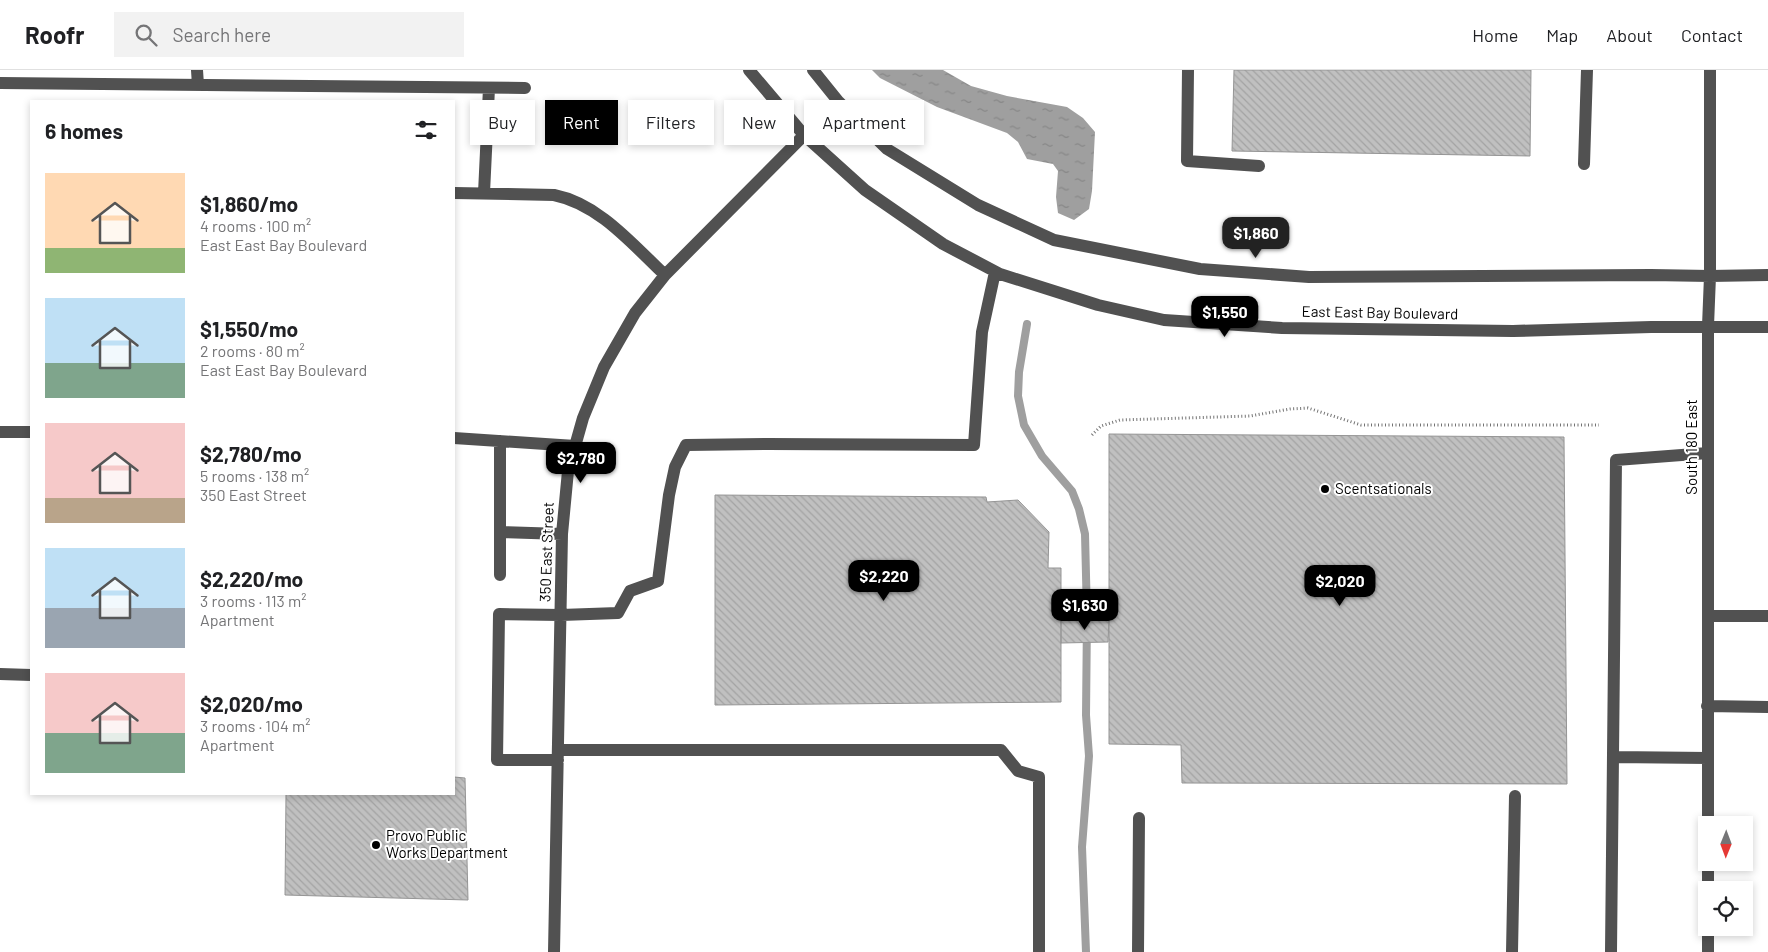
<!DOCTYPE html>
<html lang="en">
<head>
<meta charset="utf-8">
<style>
	body { margin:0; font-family:Barlow,sans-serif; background:#f2f2f2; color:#202124; height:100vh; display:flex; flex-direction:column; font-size:19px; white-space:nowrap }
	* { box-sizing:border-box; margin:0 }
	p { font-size:16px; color:#757577 }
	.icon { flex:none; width:28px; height:28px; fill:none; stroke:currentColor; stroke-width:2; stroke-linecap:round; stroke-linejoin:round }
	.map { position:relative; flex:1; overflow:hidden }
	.details { position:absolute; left:30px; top:30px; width:425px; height:695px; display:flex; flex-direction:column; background:#fff; border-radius:0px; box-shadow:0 2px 8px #0003 }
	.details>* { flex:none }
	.guide { position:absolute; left:470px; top:30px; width:475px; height:45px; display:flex; gap:10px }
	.needle { width:32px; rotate:181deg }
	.tools { position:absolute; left:1698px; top:746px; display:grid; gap:10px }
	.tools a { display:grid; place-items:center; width:55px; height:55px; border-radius:0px; background:#fff; box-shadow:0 2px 8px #0003; font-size:25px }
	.price { position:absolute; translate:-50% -42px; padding:0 11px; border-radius:10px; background:#000; color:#fff; font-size:16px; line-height:32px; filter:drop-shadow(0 1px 2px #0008) }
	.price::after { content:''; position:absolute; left:50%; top:30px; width:15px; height:11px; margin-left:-8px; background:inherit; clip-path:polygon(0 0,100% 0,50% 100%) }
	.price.selected { background:#222; color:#fff }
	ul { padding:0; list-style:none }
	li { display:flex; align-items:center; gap:15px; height:125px; padding:0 15px }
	li span { display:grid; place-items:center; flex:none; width:140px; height:100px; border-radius:0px; color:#555 }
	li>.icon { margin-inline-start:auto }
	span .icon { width:60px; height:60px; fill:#fffc; stroke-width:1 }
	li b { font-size:21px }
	h2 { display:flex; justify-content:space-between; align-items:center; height:60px; padding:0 15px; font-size:21px }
	.tag { padding:0 18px; border-radius:0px; background:#fff; box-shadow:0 2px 8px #0003; font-size:18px; line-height:45px }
	.tag.selected { background:#000; color:#fff }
	header { display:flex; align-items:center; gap:30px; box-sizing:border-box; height:70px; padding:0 25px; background:#fff; border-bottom:1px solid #e0e0e0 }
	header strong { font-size:24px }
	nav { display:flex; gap:28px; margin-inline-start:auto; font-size:18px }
	.search { width:350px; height:45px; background:#f2f2f2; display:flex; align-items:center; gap:12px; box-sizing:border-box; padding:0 18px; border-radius:0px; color:#757577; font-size:19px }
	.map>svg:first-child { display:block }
</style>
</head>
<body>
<header>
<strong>Roofr</strong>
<div class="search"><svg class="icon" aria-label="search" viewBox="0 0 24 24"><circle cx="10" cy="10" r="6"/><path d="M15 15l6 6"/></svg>Search here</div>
<nav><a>Home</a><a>Map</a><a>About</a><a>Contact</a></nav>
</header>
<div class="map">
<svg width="1768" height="882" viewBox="0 0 1768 882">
	<defs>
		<pattern id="water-ripples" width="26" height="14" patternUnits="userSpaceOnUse" patternTransform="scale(1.25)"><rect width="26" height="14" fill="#9f9f9f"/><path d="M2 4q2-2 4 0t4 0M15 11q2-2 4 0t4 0" fill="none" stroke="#878787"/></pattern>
		<pattern id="building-back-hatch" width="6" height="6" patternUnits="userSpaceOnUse" patternTransform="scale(1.25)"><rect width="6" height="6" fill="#c0c0c0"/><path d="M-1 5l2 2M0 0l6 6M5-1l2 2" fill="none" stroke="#a3a3a3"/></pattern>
	</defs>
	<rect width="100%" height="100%" fill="#fff"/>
	<path fill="url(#water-ripples)" d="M872 0H943L971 16 1007 26 1067 37 1083 48 1095 62 1092 121 1089 139 1074 150 1058 143 1056 127 1058 101 1053 94 1027 89 1018 72 1007 63 937 37 880 8Z"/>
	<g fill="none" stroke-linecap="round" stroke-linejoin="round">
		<path stroke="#9f9f9f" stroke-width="8" d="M1027 254 1019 302 1018 326 1024 355 1042 386 1072 421 1079 439 1085 464 1087 546 1086 645 1089 686 1082 777 1086 882"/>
	</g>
	<path fill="url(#building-back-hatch)" stroke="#959595" d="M1234 0H1531L1530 86 1232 81Z
		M1109 364 1564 367 1567 714 1182 713 1181 675 1109 674Z
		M715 425 986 427 987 432 1018 430 1049 462 1048 498H1061V632L715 635Z
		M1109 549 1108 572 1061 573V550Z
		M454 707 465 708 468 830 285 825 286 724H454Z"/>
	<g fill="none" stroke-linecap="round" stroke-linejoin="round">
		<path stroke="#737373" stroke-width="3" stroke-dasharray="1 2.5" stroke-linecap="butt" d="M1092 365 1101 356 1120 350 1250 346 1290 339 1308 338 1361 355H1599"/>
		<path stroke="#515151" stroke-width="12" d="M197 0 198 15
			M749 0 804 65 865 120 943 174 1000 204 1098 235 1164 250 1282 258 1513 261 1651 257H1768
			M813 0 838 31 887 79 978 135 1054 170 1200 199 1309 207 1651 205 1710 206 1768 205
			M1188 0 1187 91 1259 96
			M0 13 525 18
			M1584 94 1587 0
			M454 123 554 125C599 134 632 174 665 205
			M484 123 489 18
			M0 362H31
			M454 368 575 376
			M500 462 562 464
			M500 505V371
			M1708 546H1768
			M0 604 31 605
			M1707 636 1768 637
			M558 680H1001L1018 701 1039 707V882
			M1613 687 1708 688
			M558 690H497L499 544 561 545 618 543 630 521 658 511 669 425 675 397 686 375 768 374 974 375 982 262 995 202
			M1708 755V256L1710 206V0
			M1708 792V820
			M1708 858V882
			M554 882 562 464 568 401 583 348 604 297 635 243 665 205 838 31
			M1138 882 1139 748
			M1512 882 1515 726
			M1611 882 1616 390 1708 383"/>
	</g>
	<g fill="#000" stroke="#fff" stroke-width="2">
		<circle cx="1325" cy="419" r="5"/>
		<circle cx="376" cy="775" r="5"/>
	</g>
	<g text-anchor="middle" stroke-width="4" stroke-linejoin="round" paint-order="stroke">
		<g font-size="15" fill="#000" stroke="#fff">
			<text transform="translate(1380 243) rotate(1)" y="5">East East Bay Boulevard</text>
			<text transform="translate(1692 377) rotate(-90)" y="5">South 180 East</text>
			<text transform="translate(547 482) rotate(-88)" y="5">350 East Street</text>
		</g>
		<g font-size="15" fill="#000" stroke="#fff" text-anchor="start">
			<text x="1335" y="424">Scentsationals</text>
			<text x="386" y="771">Provo Public<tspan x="386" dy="17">Works Department</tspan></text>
		</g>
	</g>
</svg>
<div class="tools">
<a><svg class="needle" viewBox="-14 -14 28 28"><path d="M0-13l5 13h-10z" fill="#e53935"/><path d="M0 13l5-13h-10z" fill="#757577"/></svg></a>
<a><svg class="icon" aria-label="locate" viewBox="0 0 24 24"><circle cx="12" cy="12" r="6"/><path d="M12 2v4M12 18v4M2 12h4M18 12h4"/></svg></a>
</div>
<b class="price selected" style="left:1256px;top:189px">$1,860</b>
<b class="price" style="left:1225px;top:268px">$1,550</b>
<b class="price" style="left:581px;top:414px">$2,780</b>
<b class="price" style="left:884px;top:532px">$2,220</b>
<b class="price" style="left:1340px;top:537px">$2,020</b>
<b class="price" style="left:1085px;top:561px">$1,630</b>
<div class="guide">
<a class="tag">Buy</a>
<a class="tag selected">Rent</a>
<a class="tag">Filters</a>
<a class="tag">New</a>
<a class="tag">Apartment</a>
</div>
<section class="details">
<h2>6 homes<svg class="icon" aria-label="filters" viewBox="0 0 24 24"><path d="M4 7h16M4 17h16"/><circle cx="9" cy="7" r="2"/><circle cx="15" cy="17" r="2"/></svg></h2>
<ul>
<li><span style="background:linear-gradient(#ffd9b3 75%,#8fb573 0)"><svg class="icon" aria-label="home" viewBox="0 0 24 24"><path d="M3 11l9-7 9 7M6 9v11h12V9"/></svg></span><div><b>$1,860/mo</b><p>4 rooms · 100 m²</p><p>East East Bay Boulevard</p></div></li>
<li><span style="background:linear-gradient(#bfe0f5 65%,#7fa58c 0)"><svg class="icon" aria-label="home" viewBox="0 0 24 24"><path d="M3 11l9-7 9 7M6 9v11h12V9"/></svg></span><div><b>$1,550/mo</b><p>2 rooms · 80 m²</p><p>East East Bay Boulevard</p></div></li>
<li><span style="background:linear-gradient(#f6c9c9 75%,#b9a48a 0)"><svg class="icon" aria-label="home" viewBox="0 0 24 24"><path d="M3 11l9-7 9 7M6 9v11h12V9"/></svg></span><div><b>$2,780/mo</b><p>5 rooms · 138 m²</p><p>350 East Street</p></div></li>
<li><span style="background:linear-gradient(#bfe0f5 60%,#9aa5b1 0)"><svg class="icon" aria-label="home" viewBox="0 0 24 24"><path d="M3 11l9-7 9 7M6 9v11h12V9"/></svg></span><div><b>$2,220/mo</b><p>3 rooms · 113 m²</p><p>Apartment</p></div></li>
<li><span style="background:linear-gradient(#f6c9c9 60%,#7fa58c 0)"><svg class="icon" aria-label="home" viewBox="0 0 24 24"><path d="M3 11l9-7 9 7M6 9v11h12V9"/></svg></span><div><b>$2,020/mo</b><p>3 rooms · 104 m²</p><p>Apartment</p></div></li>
</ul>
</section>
</div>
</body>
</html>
